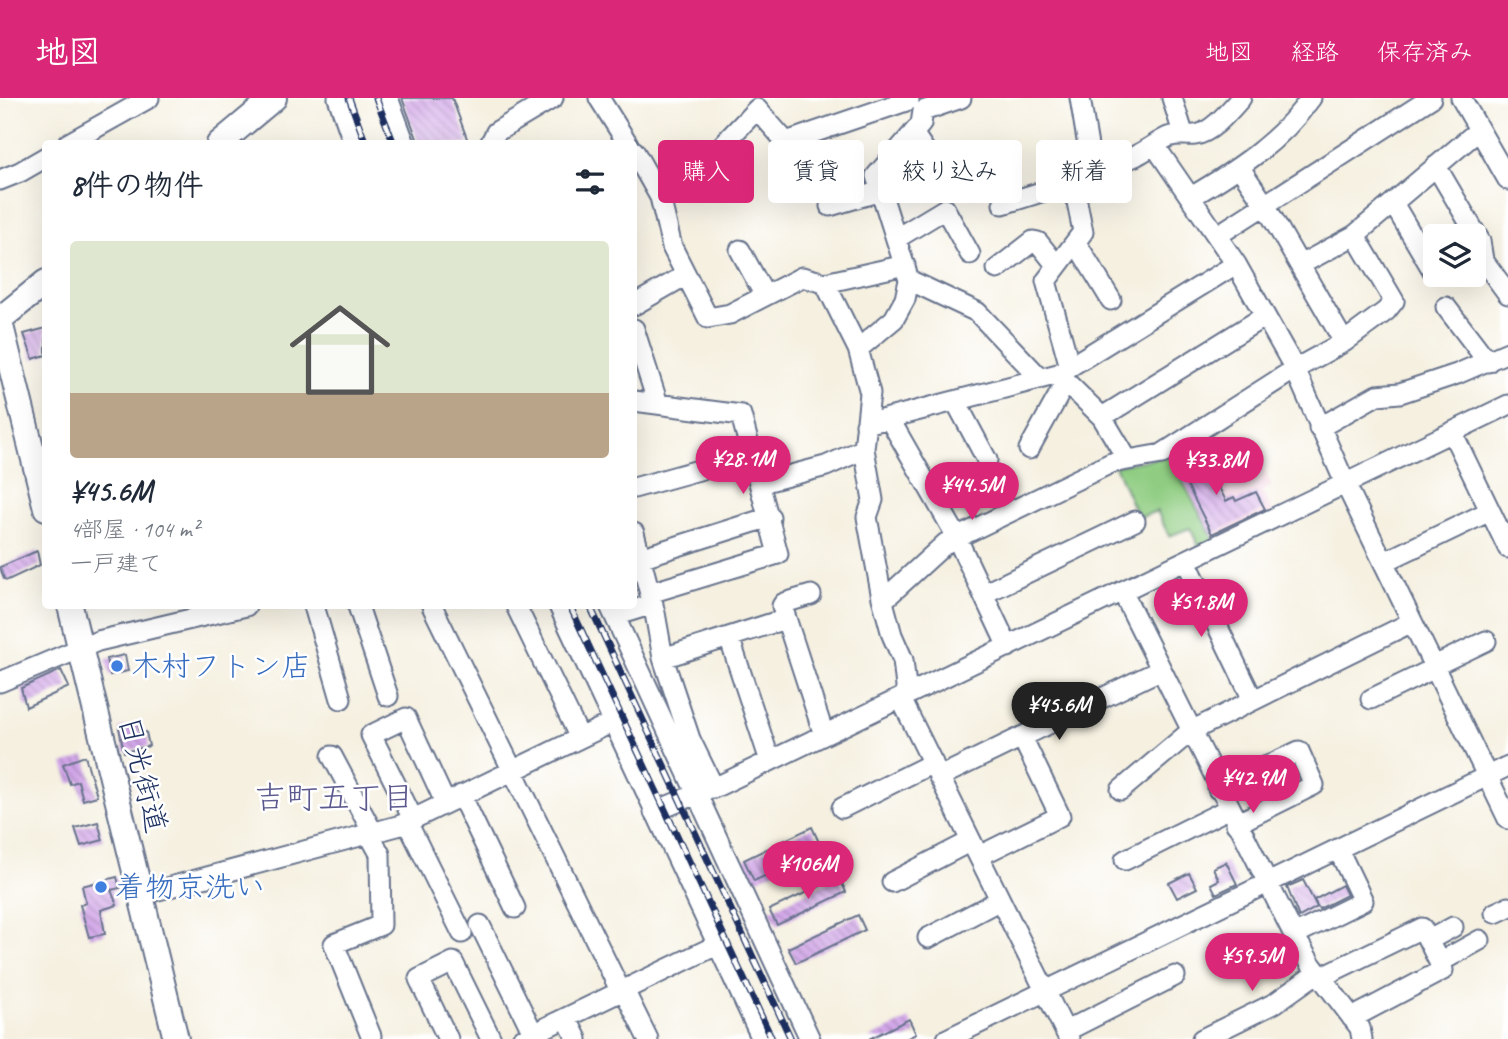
<!DOCTYPE html>
<html lang="ja">
<head>
<meta charset="utf-8">
<style>
	body { margin:0; font-family:Caveat,"Klee One",sans-serif; background:#f6f6f7; color:#1f2937; height:100vh; display:flex; flex-direction:column; font-size:26px; white-space:nowrap }
	* { box-sizing:border-box; margin:0 }
	p { font-size:23px; color:#747a83 }
	.icon { flex:none; width:38px; height:38px; fill:none; stroke:currentColor; stroke-width:2; stroke-linecap:round; stroke-linejoin:round }
	.map { position:relative; flex:1; overflow:hidden }
	.details { position:absolute; left:42px; top:42px; width:595px; height:469px; display:flex; flex-direction:column; background:#fff; border-radius:7px; box-shadow:0 7px 28px #0002 }
	.details>* { flex:none }
	.top-card { position:absolute; left:658px; top:42px; width:665px; height:63px; display:flex; gap:14px }
	.fabs { position:absolute; left:1423px; top:126px; display:grid; gap:14px }
	.fabs a { display:grid; place-items:center; width:63px; height:63px; border-radius:7px; background:#fff; box-shadow:0 7px 28px #0002; font-size:35px }
	.price { position:absolute; translate:-50% -60px; padding:0 16px; border-radius:24px; background:#db2777; color:#fff; font-size:23px; line-height:46px; filter:drop-shadow(0 2px 4px #0008) }
	.price::after { content:''; position:absolute; left:50%; top:42px; width:21px; height:16px; margin-left:-10px; background:inherit; clip-path:polygon(0 0,100% 0,50% 100%) }
	.price.selected { background:#222; color:#fff }
	ul { padding:0; list-style:none }
	li { display:grid; align-content:center; gap:14px; height:371px; padding:0 28px }
	li+li { border-top:2px solid #e0e1e3 }
	li span { display:grid; place-items:center; height:217px; border-radius:7px; color:#555 }
	li>.icon { margin-inline-start:auto }
	span .icon { width:126px; height:126px; fill:#fffc; stroke-width:1 }
	li b { font-size:30px }
	h2 { display:flex; justify-content:space-between; align-items:center; height:84px; padding:0 28px; font-size:30px }
	.tag { padding:0 24px; border-radius:7px; background:#fff; box-shadow:0 7px 28px #0002; font-size:24px; line-height:63px }
	.tag.selected { background:#db2777; color:#fff }
	header { display:flex; align-items:center; gap:42px; box-sizing:border-box; height:98px; padding:0 35px; background:#db2777; color:#fff }
	header strong { font-size:33px }
	nav { display:flex; gap:38px; margin-inline-start:auto; font-size:24px }
	.map>svg:first-child { display:block }
</style>
</head>
<body>
<header>
<strong>地図</strong>
<nav><a>地図</a><a>経路</a><a>保存済み</a></nav>
</header>
<div class="map">
<svg width="1508" height="941" viewBox="0 0 1508 941">
	<defs>
		<pattern id="building-back-hatch" width="6" height="6" patternUnits="userSpaceOnUse" patternTransform="scale(1.75)"><rect width="6" height="6" fill="#d2a6e8"/><path d="M-1 5l2 2M0 0l6 6M5-1l2 2" fill="none" stroke="#aa88bf"/></pattern>
	</defs>
	<rect width="100%" height="100%" fill="#fff"/>
	<filter id="ink" filterUnits="userSpaceOnUse"><feTurbulence type="fractalNoise" baseFrequency=".0143" numOctaves="2"/><feDisplacementMap in="SourceGraphic" scale="14" xChannelSelector="R" yChannelSelector="G"/><feConvolveMatrix kernelMatrix="1 2 1 2 8 2 1 2 1" color-interpolation-filters="sRGB"/></filter>
	<filter id="wash" filterUnits="userSpaceOnUse"><feTurbulence type="fractalNoise" baseFrequency=".00686" numOctaves="4" result="noise"/><feDisplacementMap in="SourceGraphic" scale="28" xChannelSelector="R" yChannelSelector="G"/><feGaussianBlur stdDeviation="1.57" result="paint"/><feColorMatrix in="noise" values="0 0 0 0 0 0 0 0 0 0 0 0 0 0 0 0 0 1.4 0 .05"/><feComposite in="paint" operator="in"/></filter>
	<g filter="url(#wash)">
		<rect width="100%" height="100%" fill="#f5f0e0"/>
		<path fill="#f3cfde" d="M1196 342 1202 350 1241 343 1252 363 1259 360 1272 388 1262 393 1273 415 1215 443 1169 355Z"/>
		<path fill="#90cd82" stroke="#567e70" stroke-width="2" d="M1169 358 1215 444 1200 451 1190 430 1169 438 1157 413 1138 420 1115 368Z"/>
		<g id="blocks">
			<path fill="url(#building-back-hatch)" d="M402 0H452L469 46H419Z
				M46 230V257L33 261 24 236Z
				M1201 355 1226 403 1234 399 1236 403 1256 394 1265 411 1212 436 1177 367Z
				M37 453 40 467 8 482 4 481 0 469Z
				M125 557 128 573 110 577 106 561Z
				M61 572 69 589 26 609 21 590Z
				M138 625 140 636 146 634 149 648 124 654 119 630Z
				M85 658 97 698 83 702 78 683 70 686 63 666Z
				M98 724 103 742 81 748 75 730Z
				M812 729 822 751 754 783 744 762Z
				M1226 764 1237 786 1216 796 1211 786 1219 782 1213 770Z
				M1189 775 1197 790 1177 800 1169 785Z
				M117 779 120 790 111 792 117 807 101 812 105 836 89 839 80 807 86 805 82 788Z
				M839 779 846 794 777 827 769 812Z
				M1303 782 1317 809 1299 819 1287 789Z
				M1342 787 1347 797 1319 811 1314 802Z
				M858 817 865 832 796 865 788 850Z
				M909 921 916 936 906 941H869Z"/>
		</g>
	</g>
	<g filter="url(#ink)">
		<use href="#blocks" fill-opacity="0" stroke="#67738c" stroke-width="2"/>
		<g fill="none" stroke-linecap="round" stroke-linejoin="round">
			<defs>
				<path id="minor" d="M338 0 354 46
					M388 0 405 46
					M599 0 628 46
					M1080 0 1089 54C1124 75 1137 55 1168 39 1178 35 1185 38 1195 37 1212 35 1230 12 1241 0
					M1172 0 1183 35
					M1461 0 1508 82
					M913 35 938 72
					M67 46 149 0
					M490 46 496 34 553 0
					M1155 48 1236 166 1295 271 1345 385 1508 721
					M634 53 660 99 672 149 708 220 730 216 802 179 825 185 905 167
					M1436 68 1480 143 1483 162 1508 196
					M1240 70 1265 107 1344 244
					M0 82 20 74 46 59
					M660 99 710 60 757 11 786 44 909 2
					M1191 99C1237 72 1280 44 1311 0
					M1393 105 1433 173
					M1003 106 1073 84
					M830 108 881 93
					M1218 137 1431 0
					M897 140 945 111 970 156
					M1073 147 1080 151 1111 202
					M740 152 765 198
					M1300 167 1355 137 1479 32
					M997 171 1033 143 1038 144 1057 168
					M909 182 977 214 1039 279
					M825 185 858 251 870 295 864 351 873 402 867 419 882 500 892 537 903 562 907 598
					M634 207 686 177
					M1446 209 1488 264
					M634 231 658 306
					M858 251 894 221 905 201 909 182 876 78 921 26 923 13 961 0
					M1070 269 1046 183 1083 134 1073 84 1089 54
					M1058 276 1102 319 1127 361
					M634 303 741 317 778 456 650 495
					M956 304 987 362
					M1102 319 1265 218
					M890 322 953 432 1008 549
					M866 326 1058 276 1236 166
					M1319 330 1377 297 1400 295 1457 276 1508 254
					M1452 334 1508 450
					M1029 351 1066 284
					M761 385 826 368 864 351
					M634 390 753 357
					M634 435 655 515 663 560 690 641 714 690 1508 307
					M640 460 770 419
					M1186 463 1253 602
					M1384 464 1490 413
					M1122 493 1294 837 1311 866 1360 930 1362 941
					M983 496 1135 423
					M811 497 784 505 782 508 824 637
					M882 500 888 498 946 445 1111 365 1162 356 1295 271 1344 244 1386 213 1394 203 1355 137
					M314 508 341 601
					M358 508 388 598
					M432 508 621 894
					M516 508 580 640
					M559 508 762 941
					M610 508 810 941
					M624 515 653 506
					M729 539 770 663
					M663 560 785 521
					M1434 568 1486 543
					M0 584 98 543 246 508
					M901 601 1069 941
					M1371 601 1435 570
					M332 658 373 735
					M939 679 1160 572
					M1218 691 1299 653 1314 687 1236 726
					M1121 692 1191 633 1412 524
					M461 697 515 810
					M842 710 933 665
					M654 714 706 692
					M413 721 371 637 406 620 445 704
					M407 724 462 835
					M369 736 380 756 381 827 334 846 371 938
					M979 758 1060 718 1022 639
					M1125 762 1228 711
					M892 784 971 743
					M140 797 401 727 613 624
					M1495 815 1508 809
					M480 827 533 935
					M1294 837 1363 803 1338 751
					M928 840 1000 802
					M1429 842 1453 829
					M1440 864 1480 842
					M1321 879 1422 830 1443 872 1352 920
					M624 892 648 941
					M567 921 577 941
					M1066 933 1175 878
					M448 941 419 881 453 864 491 941
					M522 941 717 847
					M947 941 1508 668
					M1202 941 1275 905 1317 875"/>
				<path id="major" d="M219 46 274 0
					M0 221 46 184
					M0 224 46 410
					M70 508 176 941"/>
			</defs>
			<use href="#minor" stroke="#67738c" stroke-width="23"/>
			<use href="#major" stroke="#67738c" stroke-width="28"/>
			<use href="#minor" stroke="#fff" stroke-width="19"/>
			<use href="#major" stroke="#fff" stroke-width="24"/>
			<defs>
				<path id="rail" d="M349 0 366 46
					M376 0 394 46
					M570 508 772 941
					M590 508 791 941"/>
			</defs>
			<use href="#rail" stroke="#1b2f5e" stroke-width="7"/>
			<use href="#rail" stroke="#fff" stroke-width="4.5" stroke-dasharray="13" stroke-linecap="butt"/>
		</g>
	</g>
	<g fill="#3f7fe0" stroke="#fff" stroke-width="2.5">
		<circle cx="117" cy="568" r="7"/>
		<circle cx="101" cy="789" r="7"/>
	</g>
	<g text-anchor="middle" stroke-width="5" stroke-linejoin="round" paint-order="stroke">
		<g font-size="30" fill="#366cbe" stroke="#fff" text-anchor="start">
			<text x="131" y="578">木村フトン店</text>
			<text x="115" y="799">着物京洗い</text>
		</g>
		<g font-size="30" fill="#1b2f5e" stroke="#fff">
			<text transform="translate(143 676) rotate(76)" y="10">日光街道</text>
		</g>
		<g font-size="32" fill="#5b598e" stroke="#fff">
			<text x="334" y="710">吉町五丁目</text>
		</g>
	</g>
</svg>
<div class="fabs">
<a><svg class="icon" aria-label="layers" viewBox="0 0 24 24"><path d="M12 4l9 5-9 5-9-5zM3 14l9 5 9-5"/></svg></a>
</div>
<b class="price" style="left:743px;top:398px">¥28.1M</b>
<b class="price" style="left:1216px;top:399px">¥33.8M</b>
<b class="price" style="left:972px;top:424px">¥44.5M</b>
<b class="price" style="left:1201px;top:541px">¥51.8M</b>
<b class="price selected" style="left:1059px;top:644px">¥45.6M</b>
<b class="price" style="left:1253px;top:717px">¥42.9M</b>
<b class="price" style="left:808px;top:803px">¥106M</b>
<b class="price" style="left:1252px;top:895px">¥59.5M</b>
<div class="top-card">
<a class="tag selected">購入</a>
<a class="tag">賃貸</a>
<a class="tag">絞り込み</a>
<a class="tag">新着</a>
</div>
<section class="details">
<h2>8件の物件<svg class="icon" aria-label="filters" viewBox="0 0 24 24"><path d="M4 7h16M4 17h16"/><circle cx="9" cy="7" r="2"/><circle cx="15" cy="17" r="2"/></svg></h2>
<ul>
<li><span style="background:linear-gradient(#dfe7d0 70%,#b9a48a 0)"><svg class="icon" aria-label="home" viewBox="0 0 24 24"><path d="M3 11l9-7 9 7M6 9v11h12V9"/></svg></span><div><b>¥45.6M</b><p>4部屋 · 104 m²</p><p>一戸建て</p></div></li>
</ul>
</section>
</div>
</body>
</html>
